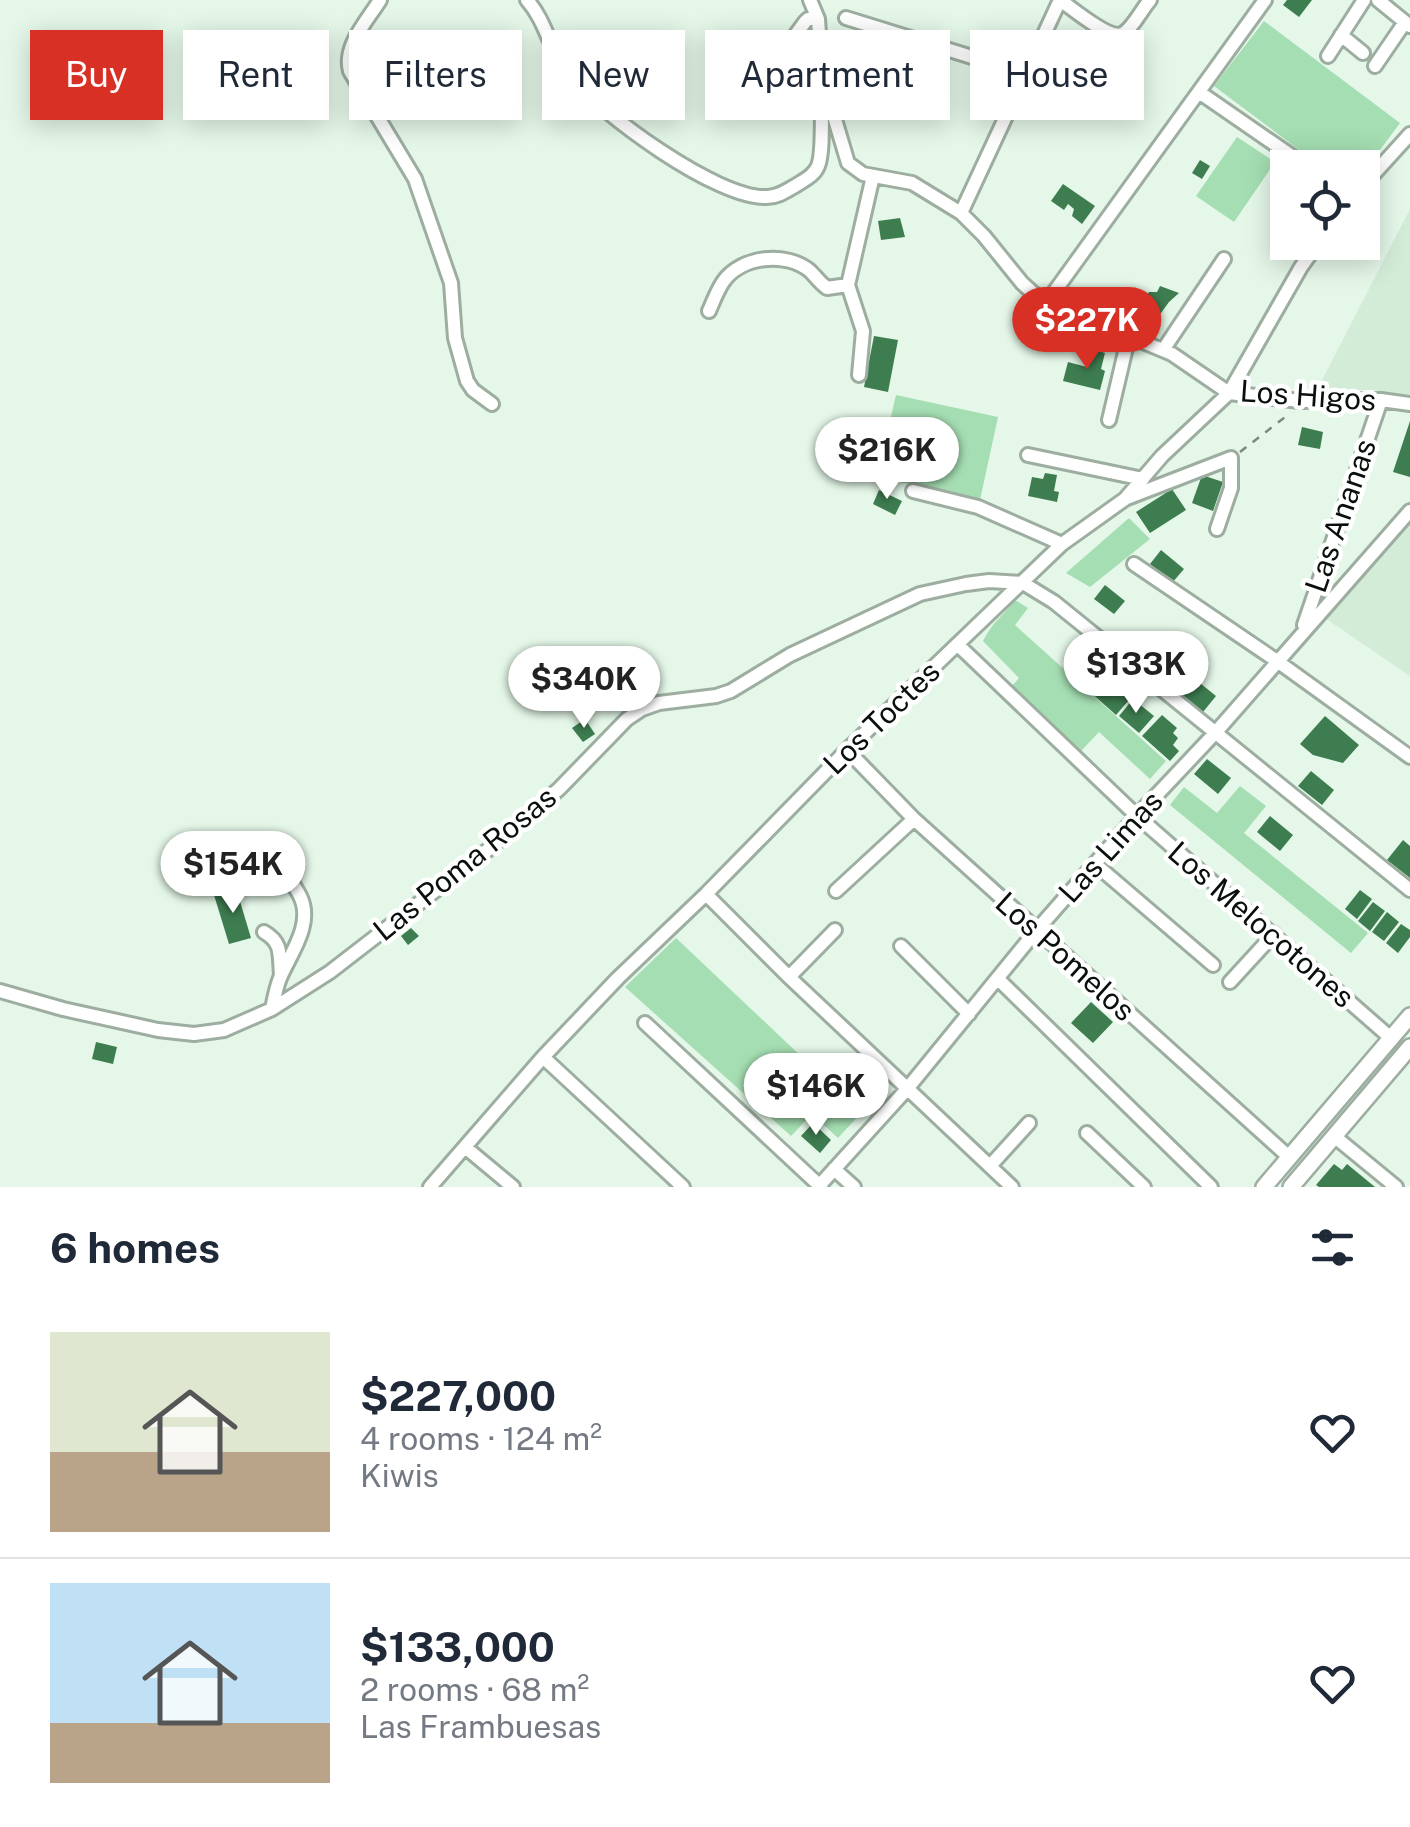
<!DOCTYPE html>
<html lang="en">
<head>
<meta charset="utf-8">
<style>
	body { margin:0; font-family:"Public Sans",sans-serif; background:#f6f6f7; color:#1f2937; height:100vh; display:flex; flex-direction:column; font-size:38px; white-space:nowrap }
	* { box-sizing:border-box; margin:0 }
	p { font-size:32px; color:#747a83 }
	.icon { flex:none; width:55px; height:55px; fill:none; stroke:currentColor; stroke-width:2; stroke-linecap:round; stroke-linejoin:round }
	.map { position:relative; height:1187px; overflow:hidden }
	.sheet { display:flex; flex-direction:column; background:#fff; flex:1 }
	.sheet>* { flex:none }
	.hud { position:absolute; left:30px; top:30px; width:1350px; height:90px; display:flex; gap:20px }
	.tools { position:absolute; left:1270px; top:150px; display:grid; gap:20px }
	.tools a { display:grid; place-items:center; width:110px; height:110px; border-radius:0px; background:#fff; box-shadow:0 5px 25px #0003; font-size:50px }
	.price { position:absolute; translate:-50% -85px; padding:0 22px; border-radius:35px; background:#fff; color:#222; font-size:32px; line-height:65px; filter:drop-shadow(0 2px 5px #0008) }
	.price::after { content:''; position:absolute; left:50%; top:60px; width:30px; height:22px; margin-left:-15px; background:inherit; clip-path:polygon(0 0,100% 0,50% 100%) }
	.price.active { background:#d93025; color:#fff }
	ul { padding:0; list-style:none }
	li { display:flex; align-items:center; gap:30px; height:250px; padding:0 50px }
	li+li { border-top:2px solid #e0e1e3 }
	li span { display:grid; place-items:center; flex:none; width:280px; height:200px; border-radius:0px; color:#555 }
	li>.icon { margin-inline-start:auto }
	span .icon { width:120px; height:120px; fill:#fffc; stroke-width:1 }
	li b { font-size:42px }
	h2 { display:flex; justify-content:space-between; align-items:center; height:120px; padding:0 50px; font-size:42px }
	.chip { padding:0 35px; border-radius:0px; background:#fff; box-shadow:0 5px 25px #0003; font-size:35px; line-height:90px }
	.chip.active { background:#d93025; color:#fff }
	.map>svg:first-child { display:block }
</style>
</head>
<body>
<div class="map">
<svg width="1410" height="1187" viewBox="0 0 1410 1187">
	<rect width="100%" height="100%" fill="#e4f7e8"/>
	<path fill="#d3ecd8" d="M1410 209V397L1374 390H1317Z
		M1410 518V676L1322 616Z"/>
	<path fill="#a5deb2" d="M1264 21 1400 123 1363 173 1362 168 1322 167 1214 86Z
		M1237 137 1275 162 1234 222 1196 196Z
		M896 395 998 417 980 500 877 477Z
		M1129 518 1150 539 1090 587 1066 573Z
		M1015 600 1028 608 1015 625 1166 761 1150 779 1099 732 1081 751 1011 687 1019 678 983 641C991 624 1004 614 1015 600Z
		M1240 786 1266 806 1244 833 1368 933 1351 953 1170 805 1184 787 1217 813Z
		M676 938 861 1113 838 1138 812 1114 791 1136 625 987Z"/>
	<path fill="#3e7d50" d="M1287 0H1312L1299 17 1283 5Z
		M1200 160 1210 166 1202 179 1192 173Z
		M1063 184 1095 206 1082 224 1072 216 1074 209 1068 204 1064 210 1051 201Z
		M900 218 905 237 881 240 878 221Z
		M1160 286 1179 293 1169 302 1153 324 1135 312 1149 292H1157Z
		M874 336 898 340 888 392 864 387Z
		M1091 349 1105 353 1101 369 1105 371 1100 390 1063 381 1068 362 1087 367Z
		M1410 421V477L1393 472Z
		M1302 427 1323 432 1320 449 1298 445Z
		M1045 473 1057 475 1054 491 1059 492 1057 502 1028 496 1032 477 1043 479Z
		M1202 475 1223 482 1213 511 1192 503Z
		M1172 489 1186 510 1150 533 1136 512Z
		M879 490 902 501 895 515 873 504Z
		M1161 550 1184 569 1172 583 1150 564Z
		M1105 585 1125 601 1114 614 1094 599Z
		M1164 652 1190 674 1179 687 1153 666Z
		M1100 675 1129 700 1116 715 1088 690Z
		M1195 679 1216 696 1203 712 1182 695Z
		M1133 699 1154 716 1139 733 1119 716Z
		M1162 715 1177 728 1173 733 1178 738 1173 745 1179 751 1170 761 1142 736Z
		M1325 716 1359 745 1343 763 1313 755 1300 744Z
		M585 719 595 734 583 742 572 728Z
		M1207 759 1231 778 1218 794 1194 774Z
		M1311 771 1334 790 1322 805 1298 786Z
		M1270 816 1293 835 1280 851 1257 832Z
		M1403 840 1410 846V878L1387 860Z
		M236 888 251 938 229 944 214 895Z
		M1360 890 1372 899 1357 919 1345 909Z
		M1373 902 1385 911 1370 931 1358 921Z
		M1387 912 1399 922 1384 941 1372 932Z
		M1401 924 1410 930V937L1398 953 1386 943Z
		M411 928 419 936 408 945 401 936Z
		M1091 1002 1113 1022 1093 1043 1071 1023Z
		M96 1042 117 1047 113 1064 92 1059Z
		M813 1123 831 1140 820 1153 801 1136Z
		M1334 1164 1342 1170 1347 1164 1375 1187H1319L1316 1185Z"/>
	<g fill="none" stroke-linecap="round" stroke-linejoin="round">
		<defs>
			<path id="minor" d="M380 0C367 21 343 46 350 71L415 179 451 283 455 338 467 381 473 390 492 404
				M527 0C546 21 550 51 568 74 598 112 718 200 767 197 778 197 786 191 795 186 804 180 814 176 818 166 824 152 821 108 822 90
				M810 0 818 19 822 76 848 163 863 174 912 183 961 213 984 236 1022 283 1034 294 1047 302 1172 354 1229 393 1300 401 1381 400 1410 404
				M1060 0C1072 8 1111 42 1124 33 1134 26 1142 9 1150 0
				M1378 0 1410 26
				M846 18 1027 74
				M1341 35 1363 53
				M1328 56 1364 0
				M1375 66 1405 22
				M758 86 805 22 808 19H818
				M1199 92 1309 168
				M1362 187 1410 134
				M961 213 1060 0
				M1047 302 1265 0
				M709 311C713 302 717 291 723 282 741 256 786 251 810 271 816 277 820 283 827 288L848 285
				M1163 350 1224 259
				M859 375 863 331 848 285 873 176
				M1109 420 1129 335
				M1028 455 1143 479
				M913 491 978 507 1062 544
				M1127 498 1231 458V488L1217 529
				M1134 564 1277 661 1410 757
				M1304 625 1381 400
				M958 645 1137 816 1392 1039
				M847 750 914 819 1289 1157
				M1095 864 1213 965
				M836 891 914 819
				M706 894 789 977 1012 1187
				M264 932C283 943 279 955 281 975
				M901 946 969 1014
				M789 977 835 930
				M998 979 1211 1187
				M1230 982 1274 934
				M0 991 63 1009 158 1030 194 1034 224 1030 272 1009 330 972 489 849 559 789 627 719 642 709 659 703 716 696 731 691 790 655 920 594 966 584 989 581 1023 583 1054 602 1410 890
				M272 1009C274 999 276 988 280 978 290 954 314 924 300 896 294 884 285 873 278 862
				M645 1023 821 1187
				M543 1057 683 1187
				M1087 1133 1144 1187
				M1334 1136 1396 1187
				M465 1147 513 1187
				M990 1166 1029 1123
				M834 1169 854 1187
				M430 1187 543 1057 618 978 706 894 847 750 1062 544 1125 499 1162 456 1229 393 1301 267 1319 242
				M818 1187 907 1089 1036 931 1135 818 1216 732 1410 511"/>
			<path id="major" d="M1264 1187 1410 1016
				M1291 1187 1410 1047"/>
		</defs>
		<use href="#minor" stroke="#9daea0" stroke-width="18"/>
		<use href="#major" stroke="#9daea0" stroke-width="20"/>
		<path stroke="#7c897f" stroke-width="2.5" stroke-dasharray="8 8" stroke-linecap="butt" d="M1240 452 1289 414"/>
		<use href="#minor" stroke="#fff" stroke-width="12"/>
		<use href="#major" stroke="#fff" stroke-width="15"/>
	</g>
	<g text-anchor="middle" stroke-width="9" stroke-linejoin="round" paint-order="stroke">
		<g font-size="30" fill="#090f0b" stroke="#fff">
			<text transform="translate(1308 396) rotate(4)" y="10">Los Higos</text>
			<text transform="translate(1341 516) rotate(-71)" y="10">Las Ananas</text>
			<text transform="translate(882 718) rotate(-44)" y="10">Los Toctes</text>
			<text transform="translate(1111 847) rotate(-48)" y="10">Las Limas</text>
			<text transform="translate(465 864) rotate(-39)" y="10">Las Poma Rosas</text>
			<text transform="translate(1261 925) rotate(41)" y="10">Los Melocotones</text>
			<text transform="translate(1065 957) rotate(42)" y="10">Los Pomelos</text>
		</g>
	</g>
</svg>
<div class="tools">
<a><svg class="icon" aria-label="locate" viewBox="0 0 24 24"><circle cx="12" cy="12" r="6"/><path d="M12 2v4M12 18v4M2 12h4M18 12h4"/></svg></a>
</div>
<b class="price active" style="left:1087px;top:372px">$227K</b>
<b class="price" style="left:887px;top:502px">$216K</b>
<b class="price" style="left:1136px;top:716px">$133K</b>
<b class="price" style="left:584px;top:731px">$340K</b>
<b class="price" style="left:233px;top:916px">$154K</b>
<b class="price" style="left:816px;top:1138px">$146K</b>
<div class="hud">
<a class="chip active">Buy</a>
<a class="chip">Rent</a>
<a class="chip">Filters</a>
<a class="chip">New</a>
<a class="chip">Apartment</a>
<a class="chip">House</a>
</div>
</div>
<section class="sheet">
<h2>6 homes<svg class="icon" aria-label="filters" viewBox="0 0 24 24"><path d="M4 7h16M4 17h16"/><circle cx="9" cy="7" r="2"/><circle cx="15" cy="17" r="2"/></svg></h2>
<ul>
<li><span style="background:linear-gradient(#dfe7d0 60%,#b9a48a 0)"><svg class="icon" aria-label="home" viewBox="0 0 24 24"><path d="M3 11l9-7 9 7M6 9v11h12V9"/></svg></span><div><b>$227,000</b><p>4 rooms · 124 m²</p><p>Kiwis</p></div><svg class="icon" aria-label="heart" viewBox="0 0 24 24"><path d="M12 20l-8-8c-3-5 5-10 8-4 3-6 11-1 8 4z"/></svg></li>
<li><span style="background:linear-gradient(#bfe0f5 70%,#b9a48a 0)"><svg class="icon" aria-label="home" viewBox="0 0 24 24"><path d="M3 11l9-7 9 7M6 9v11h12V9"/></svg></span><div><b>$133,000</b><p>2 rooms · 68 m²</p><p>Las Frambuesas</p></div><svg class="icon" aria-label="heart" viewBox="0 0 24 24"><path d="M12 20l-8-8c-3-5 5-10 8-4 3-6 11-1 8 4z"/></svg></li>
</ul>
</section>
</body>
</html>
